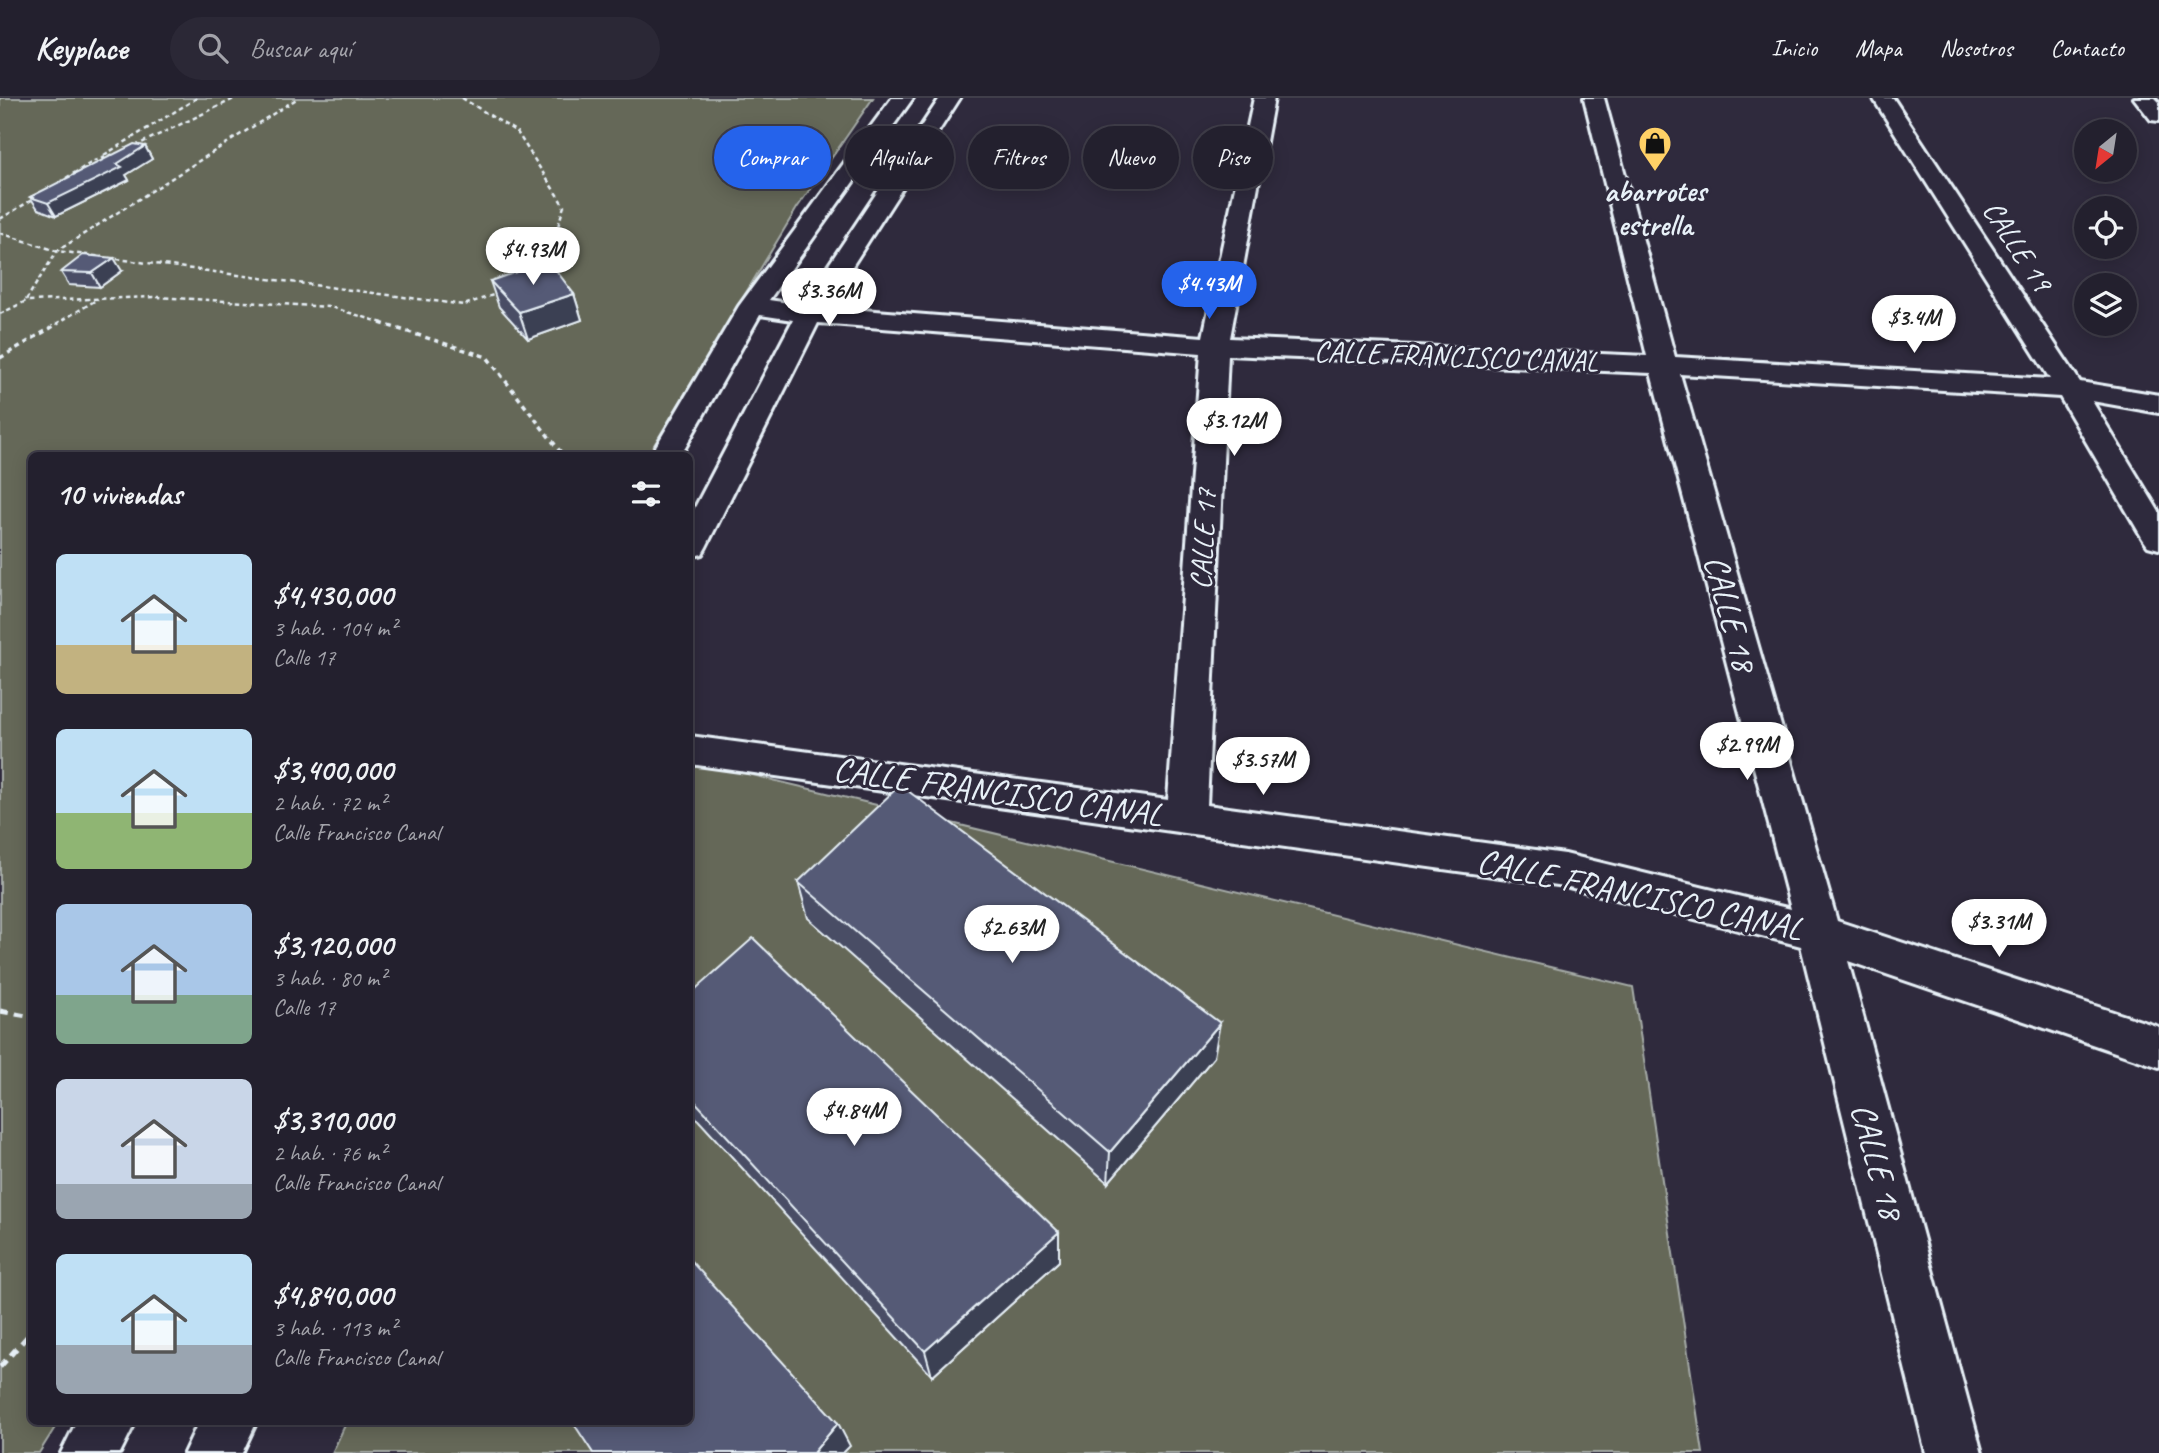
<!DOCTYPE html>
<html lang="es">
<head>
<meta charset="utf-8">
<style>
	body { margin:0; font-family:Caveat,sans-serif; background:#2b2836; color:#f1f3f6; height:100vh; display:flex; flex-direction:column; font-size:26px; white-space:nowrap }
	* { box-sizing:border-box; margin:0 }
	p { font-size:23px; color:#a3a3aa }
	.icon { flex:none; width:38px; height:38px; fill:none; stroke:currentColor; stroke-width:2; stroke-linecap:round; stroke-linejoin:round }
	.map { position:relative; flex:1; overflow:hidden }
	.details { position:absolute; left:28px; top:354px; width:665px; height:973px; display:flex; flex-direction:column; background:#23202e; border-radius:10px; box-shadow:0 4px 18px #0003,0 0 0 2px #403e4a }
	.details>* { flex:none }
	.hud { position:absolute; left:714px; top:28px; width:665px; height:63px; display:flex; gap:14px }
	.needle { width:46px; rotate:210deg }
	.controls { position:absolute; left:2074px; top:21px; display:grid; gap:14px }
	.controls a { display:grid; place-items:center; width:63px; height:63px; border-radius:50%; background:#23202e; box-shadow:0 4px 18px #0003,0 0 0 2px #403e4a; font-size:35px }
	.price { position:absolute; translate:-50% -60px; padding:0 16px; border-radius:24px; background:#fff; color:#222; font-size:23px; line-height:46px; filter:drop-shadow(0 2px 4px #0008) }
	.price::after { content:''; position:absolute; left:50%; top:42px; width:21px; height:16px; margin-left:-10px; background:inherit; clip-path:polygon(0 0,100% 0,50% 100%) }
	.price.current { background:#2563eb; color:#fff }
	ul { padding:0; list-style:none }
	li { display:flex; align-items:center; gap:21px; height:175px; padding:0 28px }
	li span { display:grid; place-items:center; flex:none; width:196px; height:140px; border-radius:10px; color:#555 }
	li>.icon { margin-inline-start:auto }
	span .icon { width:84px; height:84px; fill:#fffc; stroke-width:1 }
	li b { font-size:30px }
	h2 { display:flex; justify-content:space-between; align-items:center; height:84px; padding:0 28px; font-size:30px }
	.pill { padding:0 24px; border-radius:32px; background:#23202e; box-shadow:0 4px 18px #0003,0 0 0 2px #403e4a; font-size:24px; line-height:63px }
	.pill.current { background:#2563eb; color:#fff }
	header { display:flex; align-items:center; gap:42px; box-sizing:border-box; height:98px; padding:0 35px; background:#23202e; border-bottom:2px solid #403e4a }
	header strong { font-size:33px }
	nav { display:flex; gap:38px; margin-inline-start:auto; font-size:24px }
	.search { width:490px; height:63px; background:#2b2836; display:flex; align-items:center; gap:18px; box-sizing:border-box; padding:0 24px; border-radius:38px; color:#a3a3aa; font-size:26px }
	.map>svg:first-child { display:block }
</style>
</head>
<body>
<header>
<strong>Keyplace</strong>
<div class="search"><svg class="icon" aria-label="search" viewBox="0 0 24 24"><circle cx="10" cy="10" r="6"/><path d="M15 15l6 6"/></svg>Buscar aquí</div>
<nav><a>Inicio</a><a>Mapa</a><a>Nosotros</a><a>Contacto</a></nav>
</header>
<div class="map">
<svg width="2159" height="1355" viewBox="0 0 2159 1355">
	<rect width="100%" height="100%" fill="#2f2a3d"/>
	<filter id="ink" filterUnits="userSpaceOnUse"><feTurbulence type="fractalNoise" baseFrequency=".0143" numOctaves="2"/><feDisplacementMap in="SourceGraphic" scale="14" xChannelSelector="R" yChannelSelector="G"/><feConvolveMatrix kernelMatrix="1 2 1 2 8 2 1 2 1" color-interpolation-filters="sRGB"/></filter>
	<g filter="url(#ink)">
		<path fill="#656759" stroke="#a6aca8" stroke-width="2" d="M0 0H873L797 110 648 357H32V1323H59L39 1355H0Z
			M690 662 1633 889 1703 1355H332L347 1323H690Z"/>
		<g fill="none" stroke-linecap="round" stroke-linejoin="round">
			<defs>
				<path id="minor" d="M892 0H913L769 202 802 207 940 0H960L826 209 1203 239 1254 0H1274L1230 240 1647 258 1584 0H1604L1675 259 2050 281 1873 0H1893L2080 284 2159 297V315L2092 303 2159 414V451L2148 448 2143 441 2060 299 1680 276 1837 823 2159 929V969L1848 863 1982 1355H1926L1801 848 1565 788 690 666V638L1168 702 1201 255 818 225 706 449 702 456 690 459V419L793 222 760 217 681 357H651L739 208ZM1228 257 1651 275 1791 811 1565 756 1207 707Z
					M2134 0H2155L2159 4V23L2151 22Z
					M77 1323H136L120 1355H61Z
					M199 1323H257L242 1355H184Z"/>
			</defs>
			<use href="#minor" stroke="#e8f1f8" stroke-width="6"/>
			<path stroke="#e8f1f8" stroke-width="2.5" stroke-dasharray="4.5 3.5" stroke-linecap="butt" d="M462 0 517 34 564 108 549 159 538 168
				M135 48 236 0
				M104 57 197 0
				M66 80 94 63 117 55
				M0 121 35 100
				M0 135 57 153 464 207 499 195
				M26 202 57 153 298 0
				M0 216 26 203 157 199 331 209 386 226
				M56 226 98 201"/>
			<path stroke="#e8f1f8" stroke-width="3.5" stroke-dasharray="5 4.5" stroke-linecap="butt" d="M380 225 487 259 563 357
				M0 260 59 225"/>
			<path stroke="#e8f1f8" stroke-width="5" stroke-dasharray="9 7" stroke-linecap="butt" d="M0 913 32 919
				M0 1269 32 1233"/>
			<use href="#minor" fill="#2f2a3d" fill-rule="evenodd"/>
		</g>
		<path fill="#484d65" stroke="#e8f1f8" stroke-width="2" d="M145 48 152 61 126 77 129 82 56 118 38 111 30 99Z
			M122 173 100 189 69 187 61 174Z
			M490 183 574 196 582 222 528 241 499 209Z
			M798 784 1214 959 1108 1085 808 820Z
			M690 896 1059 1134V1163L932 1278 690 1013Z"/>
		<path fill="#3b3f53" stroke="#e8f1f8" stroke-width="2" d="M145 48 152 61 126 77 129 82 56 118 48 105Z
			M114 160 122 173 100 189 92 175Z
			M574 196 582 222 528 241 519 214Z
			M1220 925 1214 959 1108 1085 1110 1054Z
			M1059 1134V1163L932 1278 925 1253Z
			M838 1325 850 1348 843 1355H813Z"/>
		<path fill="#545a76" stroke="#e8f1f8" stroke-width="2" d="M134 46 145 48 117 66 122 69 48 105 30 99Z
			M83 157 114 160 92 175 61 174Z
			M549 163 574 196 519 214 490 183Z
			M900 687 1220 925 1110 1054 798 784Z
			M753 840 1059 1134 925 1253 690 998V896Z
			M690 1162 838 1325 813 1355H593L572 1323H690Z"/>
	</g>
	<defs>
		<symbol id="shop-pin" viewBox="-11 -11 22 30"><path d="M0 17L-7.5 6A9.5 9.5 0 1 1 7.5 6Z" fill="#ffd166" stroke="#2f2a3d"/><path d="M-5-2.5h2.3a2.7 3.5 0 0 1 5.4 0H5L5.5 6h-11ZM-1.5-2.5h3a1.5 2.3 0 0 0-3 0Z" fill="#111"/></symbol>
	</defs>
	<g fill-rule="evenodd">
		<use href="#shop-pin" x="1636" y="26" width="38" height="52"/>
	</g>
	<g text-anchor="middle" stroke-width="6" stroke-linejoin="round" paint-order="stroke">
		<g font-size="30" font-weight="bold" fill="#e8f1f8" stroke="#2f2a3d">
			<text x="1655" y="103">abarrotes<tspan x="1655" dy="34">estrella</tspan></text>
		</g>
		<g font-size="30" fill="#e8f1f8" stroke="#2f2a3d">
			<text transform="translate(2018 148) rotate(57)" y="10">CALLE 19</text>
			<text transform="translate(1456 258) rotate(2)" y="10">CALLE FRANCISCO CANAL</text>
			<text transform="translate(1203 441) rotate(-87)" y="10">CALLE 17</text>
		</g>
		<g font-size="35" fill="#e8f1f8" stroke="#2f2a3d">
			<text transform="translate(1731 515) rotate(75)" y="12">CALLE 18</text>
			<text transform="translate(998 693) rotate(8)" y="12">CALLE FRANCISCO CANAL</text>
			<text transform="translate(1640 796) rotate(12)" y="12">CALLE FRANCISCO CANAL</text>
			<text transform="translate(1878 1063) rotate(75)" y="12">CALLE 18</text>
		</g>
	</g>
</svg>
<div class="controls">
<a><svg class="needle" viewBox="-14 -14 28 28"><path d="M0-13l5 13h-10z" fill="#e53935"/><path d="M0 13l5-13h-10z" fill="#a3a3aa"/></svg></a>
<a><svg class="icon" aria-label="locate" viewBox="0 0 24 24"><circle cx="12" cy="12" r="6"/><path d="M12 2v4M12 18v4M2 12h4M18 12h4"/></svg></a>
<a><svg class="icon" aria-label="layers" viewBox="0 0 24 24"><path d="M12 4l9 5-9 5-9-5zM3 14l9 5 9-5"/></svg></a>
</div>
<b class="price" style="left:533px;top:189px">$4.93M</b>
<b class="price current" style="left:1209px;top:223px">$4.43M</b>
<b class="price" style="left:829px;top:230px">$3.36M</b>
<b class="price" style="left:1914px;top:257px">$3.4M</b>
<b class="price" style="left:1234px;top:360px">$3.12M</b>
<b class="price" style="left:1747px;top:684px">$2.99M</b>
<b class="price" style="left:1263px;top:699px">$3.57M</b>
<b class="price" style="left:1999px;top:861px">$3.31M</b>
<b class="price" style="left:1012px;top:867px">$2.63M</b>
<b class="price" style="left:854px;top:1050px">$4.84M</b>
<div class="hud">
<a class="pill current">Comprar</a>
<a class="pill">Alquilar</a>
<a class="pill">Filtros</a>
<a class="pill">Nuevo</a>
<a class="pill">Piso</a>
</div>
<section class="details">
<h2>10 viviendas<svg class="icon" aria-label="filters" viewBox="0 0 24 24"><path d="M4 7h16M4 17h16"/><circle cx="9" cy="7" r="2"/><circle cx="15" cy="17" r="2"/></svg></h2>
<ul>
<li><span style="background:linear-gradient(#bfe0f5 65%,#c2b280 0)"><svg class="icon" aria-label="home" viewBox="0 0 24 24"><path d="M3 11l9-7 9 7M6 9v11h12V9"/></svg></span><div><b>$4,430,000</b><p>3 hab. · 104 m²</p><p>Calle 17</p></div></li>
<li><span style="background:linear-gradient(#bfe0f5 60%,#8fb573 0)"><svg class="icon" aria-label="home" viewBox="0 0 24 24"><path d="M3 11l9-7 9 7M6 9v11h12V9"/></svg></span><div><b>$3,400,000</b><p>2 hab. · 72 m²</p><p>Calle Francisco Canal</p></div></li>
<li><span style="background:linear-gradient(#a9c7e8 65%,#7fa58c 0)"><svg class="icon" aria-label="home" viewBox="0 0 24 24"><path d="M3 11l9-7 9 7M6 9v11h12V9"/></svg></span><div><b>$3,120,000</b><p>3 hab. · 80 m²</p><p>Calle 17</p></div></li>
<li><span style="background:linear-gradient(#c9d6e8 75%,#9aa5b1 0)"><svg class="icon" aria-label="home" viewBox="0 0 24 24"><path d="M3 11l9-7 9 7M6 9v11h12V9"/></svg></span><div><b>$3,310,000</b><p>2 hab. · 76 m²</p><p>Calle Francisco Canal</p></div></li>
<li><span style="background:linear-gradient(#bfe0f5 65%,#9aa5b1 0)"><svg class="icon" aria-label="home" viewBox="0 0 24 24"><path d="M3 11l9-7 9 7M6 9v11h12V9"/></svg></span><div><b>$4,840,000</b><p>3 hab. · 113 m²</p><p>Calle Francisco Canal</p></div></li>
</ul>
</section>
</div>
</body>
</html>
